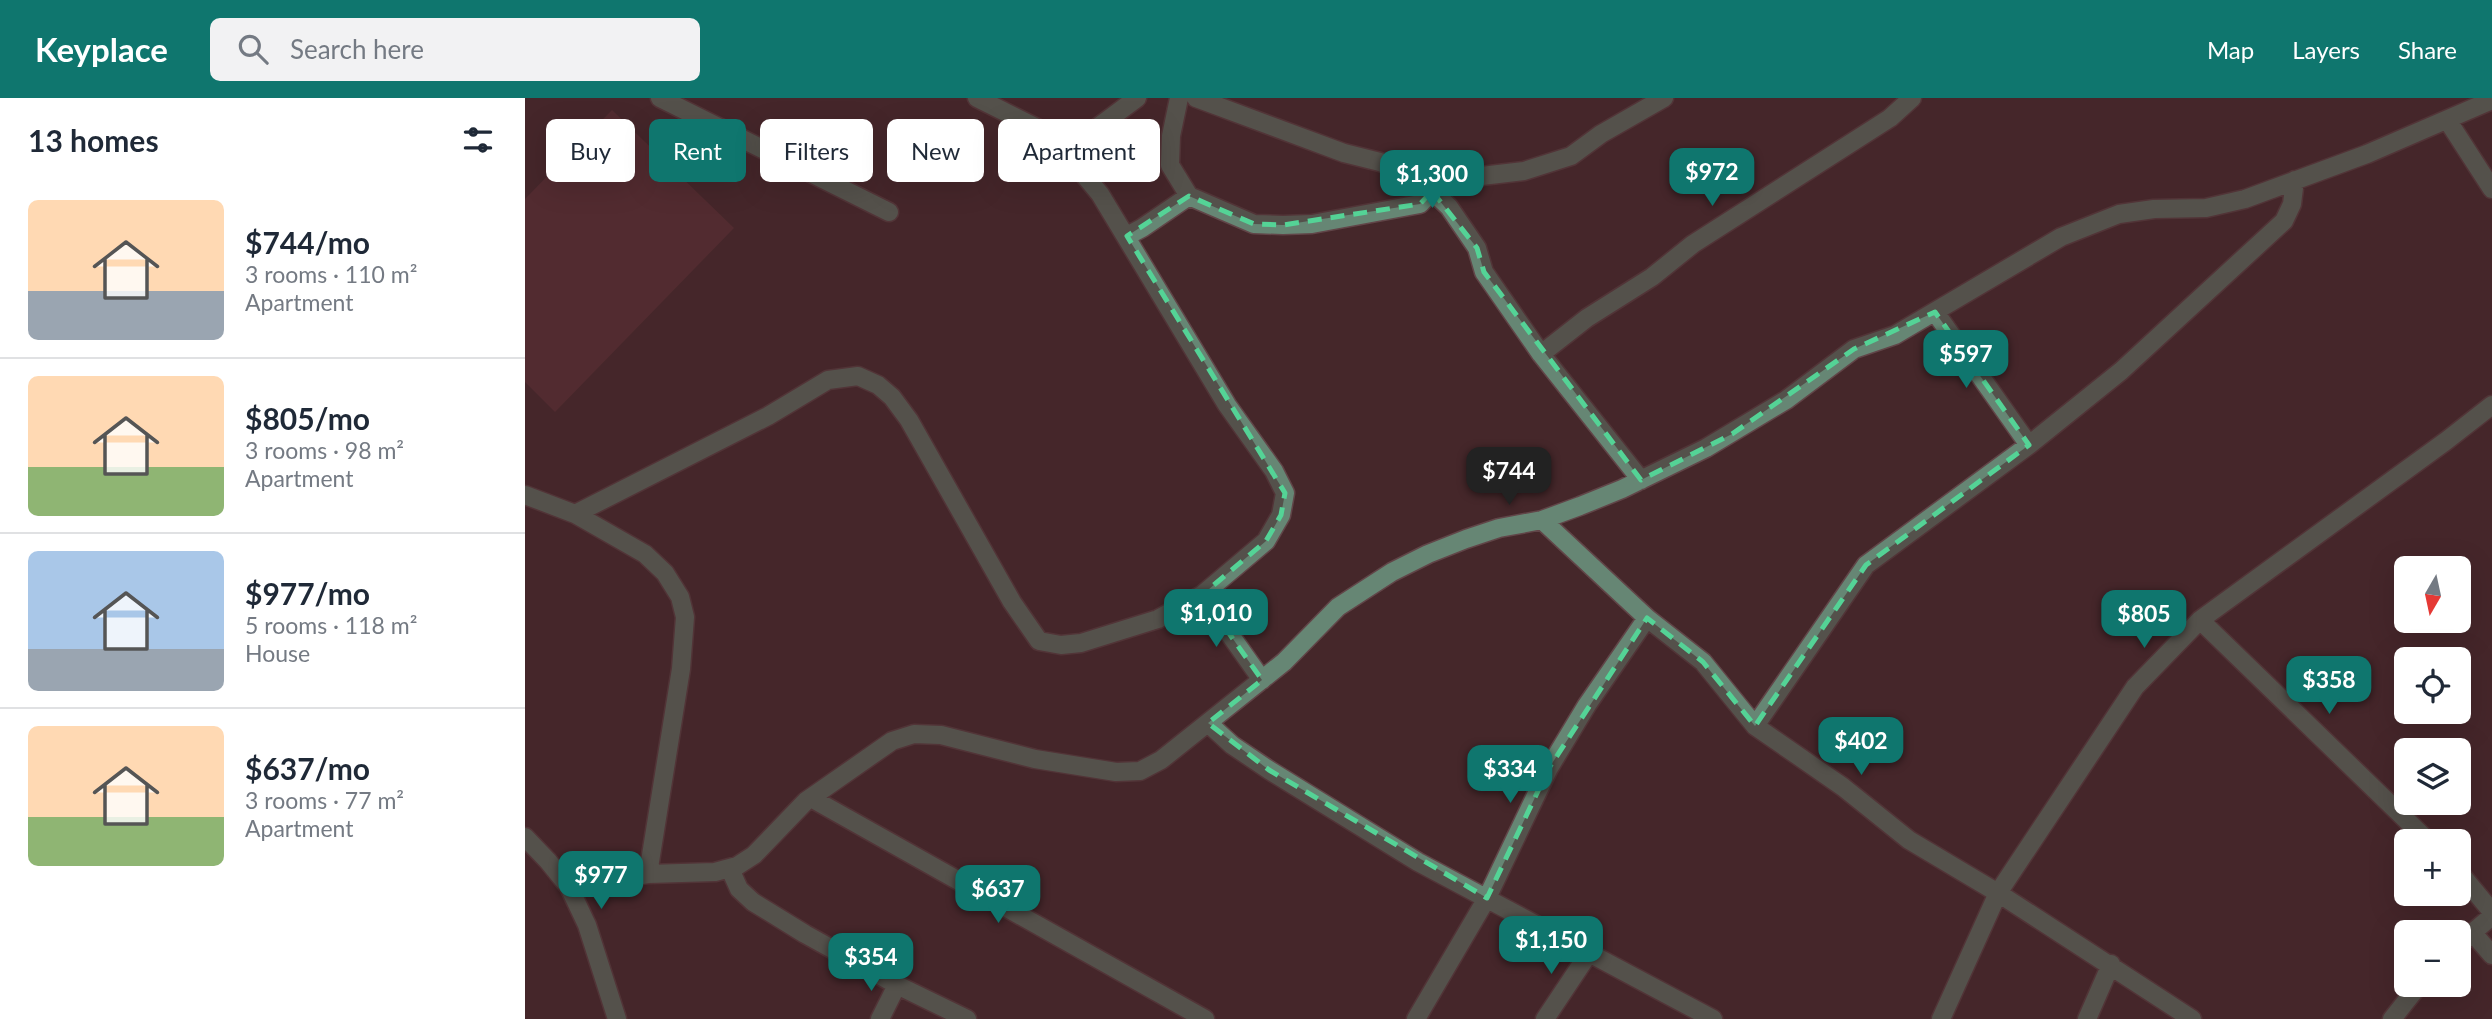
<!DOCTYPE html>
<html lang="en">
<head>
<meta charset="utf-8">
<style>
	body { margin:0; font-family:Lato,sans-serif; background:#f2f2f3; color:#1f2937; height:100vh; display:flex; flex-direction:column; font-size:26px; white-space:nowrap }
	* { box-sizing:border-box; margin:0 }
	p { font-size:23px; color:#747a83 }
	.icon { flex:none; width:38px; height:38px; fill:none; stroke:currentColor; stroke-width:2; stroke-linecap:round; stroke-linejoin:round }
	.map { position:relative; flex:1; overflow:hidden }
	.panel { display:flex; flex-direction:column; background:#fff; width:525px }
	.panel>* { flex:none }
	.banner { position:absolute; left:21px; top:21px; width:665px; height:63px; display:flex; gap:14px }
	.needle { width:46px; rotate:189deg }
	.controls { position:absolute; left:1869px; top:458px; display:grid; gap:14px }
	.controls a { display:grid; place-items:center; width:77px; height:77px; border-radius:10px; background:#fff; box-shadow:0 7px 28px #0002; font-size:35px }
	.price { position:absolute; translate:-50% -60px; padding:0 16px; border-radius:14px; background:#0f766e; color:#fff; font-size:23px; line-height:46px; filter:drop-shadow(0 2px 4px #0008) }
	.price::after { content:''; position:absolute; left:50%; top:42px; width:21px; height:16px; margin-left:-10px; background:inherit; clip-path:polygon(0 0,100% 0,50% 100%) }
	.price.selected { background:#222; color:#fff }
	ul { padding:0; list-style:none }
	li { display:flex; align-items:center; gap:21px; height:175px; padding:0 28px }
	li+li { border-top:2px solid #e0e1e3 }
	li span { display:grid; place-items:center; flex:none; width:196px; height:140px; border-radius:10px; color:#555 }
	li>.icon { margin-inline-start:auto }
	span .icon { width:84px; height:84px; fill:#fffc; stroke-width:1 }
	li b { font-size:30px }
	h2 { display:flex; justify-content:space-between; align-items:center; height:84px; padding:0 28px; font-size:30px }
	.tag { padding:0 24px; border-radius:10px; background:#fff; box-shadow:0 7px 28px #0002; font-size:24px; line-height:63px }
	.tag.selected { background:#0f766e; color:#fff }
	header { display:flex; align-items:center; gap:42px; box-sizing:border-box; height:98px; padding:0 35px; background:#0f766e; color:#fff }
	header strong { font-size:33px }
	nav { display:flex; gap:38px; margin-inline-start:auto; font-size:24px }
	.search { width:490px; height:63px; background:#f2f2f3; display:flex; align-items:center; gap:18px; box-sizing:border-box; padding:0 24px; border-radius:10px; color:#747a83; font-size:26px }
	main { display:flex; flex:1; min-height:0 }
	.map>svg:first-child { display:block }
</style>
</head>
<body>
<header>
<strong>Keyplace</strong>
<div class="search"><svg class="icon" aria-label="search" viewBox="0 0 24 24"><circle cx="10" cy="10" r="6"/><path d="M15 15l6 6"/></svg>Search here</div>
<nav><a>Map</a><a>Layers</a><a>Share</a></nav>
</header>
<main>
<section class="panel">
<h2>13 homes<svg class="icon" aria-label="filters" viewBox="0 0 24 24"><path d="M4 7h16M4 17h16"/><circle cx="9" cy="7" r="2"/><circle cx="15" cy="17" r="2"/></svg></h2>
<ul>
<li><span style="background:linear-gradient(#ffd9b3 65%,#9aa5b1 0)"><svg class="icon" aria-label="home" viewBox="0 0 24 24"><path d="M3 11l9-7 9 7M6 9v11h12V9"/></svg></span><div><b>$744/mo</b><p>3 rooms · 110 m²</p><p>Apartment</p></div></li>
<li><span style="background:linear-gradient(#ffd9b3 65%,#8fb573 0)"><svg class="icon" aria-label="home" viewBox="0 0 24 24"><path d="M3 11l9-7 9 7M6 9v11h12V9"/></svg></span><div><b>$805/mo</b><p>3 rooms · 98 m²</p><p>Apartment</p></div></li>
<li><span style="background:linear-gradient(#a9c7e8 70%,#9aa5b1 0)"><svg class="icon" aria-label="home" viewBox="0 0 24 24"><path d="M3 11l9-7 9 7M6 9v11h12V9"/></svg></span><div><b>$977/mo</b><p>5 rooms · 118 m²</p><p>House</p></div></li>
<li><span style="background:linear-gradient(#ffd9b3 65%,#8fb573 0)"><svg class="icon" aria-label="home" viewBox="0 0 24 24"><path d="M3 11l9-7 9 7M6 9v11h12V9"/></svg></span><div><b>$637/mo</b><p>3 rooms · 77 m²</p><p>Apartment</p></div></li>
</ul>
</section>
<div class="map">
<svg width="1967" height="921" viewBox="0 0 1967 921">
	<rect width="100%" height="100%" fill="#45272a"/>
	<path fill="#623238" d="M87 12 209 130 30 314 0 284V101Z"/>
	<g fill="none" stroke-linecap="round" stroke-linejoin="round">
		<defs>
			<path id="minor" d="M135 0 364 114
				M654 0 646 38 645 67 664 98 729 126 758 127 787 126 895 106 907 93 924 109 952 150 959 174 1016 256 1116 382
				M671 0 819 55 855 64 873 71 907 93 931 81 999 73 1046 58 1076 36 1139 0
				M1923 23 1967 91
				M541 53 612 0
				M602 138 617 130 664 98
				M1410 214 1504 347
				M1016 256 1062 220 1127 179 1168 146 1365 20 1387 0
				M0 397 50 416 120 456 140 475 155 499 160 519 156 571 123 776
				M50 416 243 318 303 282 333 278 353 287 367 299 384 322 487 504 514 543 536 547 556 545 633 521 677 497 741 443 756 417 760 395 749 373 702 307 575 96 526 37 452 0
				M1017 422 1122 520 1178 564 1230 628 1318 689 1384 742 1473 795 1667 921
				M677 497 737 582
				M1675 522 1904 744
				M683 625 707 647 744 672 893 764 1188 921
				M1230 628 1341 467 1504 347 1596 273 1759 123 1767 106 1770 82
				M286 700 680 921
				M0 739 23 763 44 789 62 827 92 921
				M205 771 214 791 228 804 280 836 372 887 442 921
				M1934 774 1967 814
				M44 789 123 776 190 774 212 768 229 757 281 703 367 643 389 636 416 637 510 661 591 674 615 673 636 662 759 564 813 509 867 474 903 456 941 441 974 430 1017 422 1055 408 1097 391 1181 350 1261 302 1329 251 1370 237 1536 139 1594 116 1629 111 1681 110 1720 101 1842 56 1967 2
				M1947 834 1967 857
				M1934 846 1967 818
				M355 921 372 887
				M891 921 962 800 1024 670 1062 607 1122 520
				M1020 921 1064 855
				M1416 921 1473 795 1610 589 1675 522 1921 343 1967 307
				M1562 921 1586 866
				M1867 921 1894 887"/>
		</defs>
		<use href="#minor" stroke="#614548" stroke-width="21"/>
		<use href="#minor" stroke="#668674" stroke-width="18"/>
	</g>
	<path d="M0 0H1967V921H0ZM907 93 952 150 959 174 1116 382 1207 336 1329 251 1410 214 1504 347 1341 467 1230 628 1178 564 1122 520 1024 670 962 800 744 672 683 625 737 582 677 497 741 443 756 417 760 395 602 138 664 98 729 126 758 127 895 106Z" fill="#45272a" fill-opacity=".55" fill-rule="evenodd"/>
	<path fill="none" stroke="#54d396" stroke-width="5" stroke-dasharray="14 9" stroke-linejoin="round" d="M907 93 952 150 959 174 1116 382 1207 336 1329 251 1410 214 1504 347 1341 467 1230 628 1178 564 1122 520 1024 670 962 800 744 672 683 625 737 582 677 497 741 443 756 417 760 395 602 138 664 98 729 126 758 127 895 106Z"/>
</svg>
<div class="controls">
<a><svg class="needle" viewBox="-14 -14 28 28"><path d="M0-13l5 13h-10z" fill="#e53935"/><path d="M0 13l5-13h-10z" fill="#747a83"/></svg></a>
<a><svg class="icon" aria-label="locate" viewBox="0 0 24 24"><circle cx="12" cy="12" r="6"/><path d="M12 2v4M12 18v4M2 12h4M18 12h4"/></svg></a>
<a><svg class="icon" aria-label="layers" viewBox="0 0 24 24"><path d="M12 4l9 5-9 5-9-5zM3 14l9 5 9-5"/></svg></a>
<a>+</a>
<a>−</a>
</div>
<b class="price" style="left:1187px;top:110px">$972</b>
<b class="price" style="left:907px;top:112px">$1,300</b>
<b class="price" style="left:1441px;top:292px">$597</b>
<b class="price selected" style="left:984px;top:409px">$744</b>
<b class="price" style="left:691px;top:551px">$1,010</b>
<b class="price" style="left:1619px;top:552px">$805</b>
<b class="price" style="left:1804px;top:618px">$358</b>
<b class="price" style="left:1336px;top:679px">$402</b>
<b class="price" style="left:985px;top:707px">$334</b>
<b class="price" style="left:76px;top:813px">$977</b>
<b class="price" style="left:473px;top:827px">$637</b>
<b class="price" style="left:1026px;top:878px">$1,150</b>
<b class="price" style="left:346px;top:895px">$354</b>
<div class="banner">
<a class="tag">Buy</a>
<a class="tag selected">Rent</a>
<a class="tag">Filters</a>
<a class="tag">New</a>
<a class="tag">Apartment</a>
</div>
</div>
</main>
</body>
</html>
